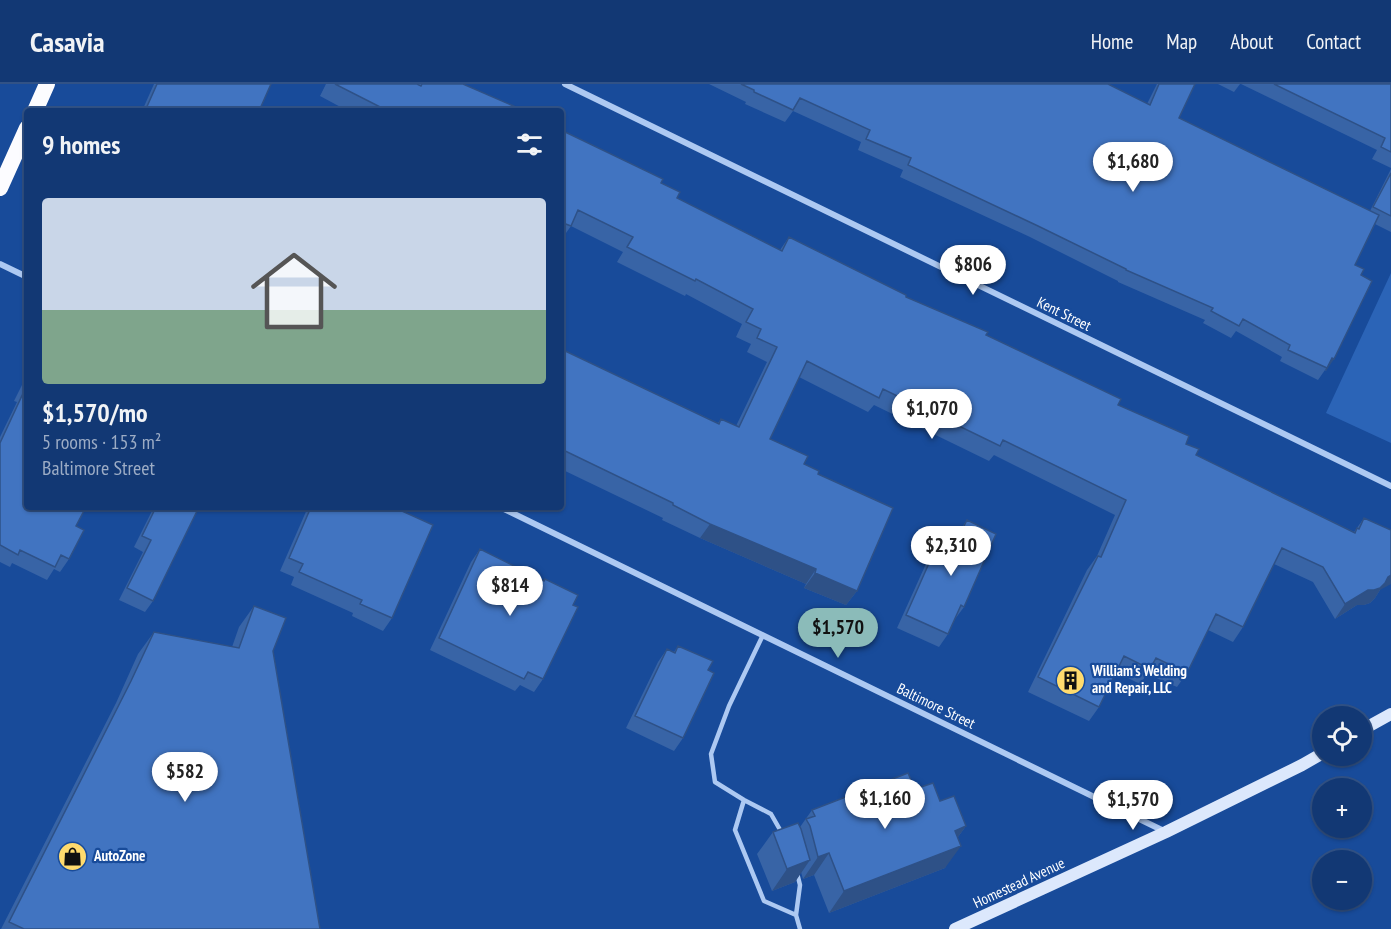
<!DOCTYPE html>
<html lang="en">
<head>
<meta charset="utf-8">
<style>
	body { margin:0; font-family:"PT Sans Narrow",sans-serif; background:#1f437c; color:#f1f3f6; height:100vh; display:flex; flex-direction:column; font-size:22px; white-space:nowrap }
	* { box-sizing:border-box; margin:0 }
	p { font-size:20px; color:#9cacc5 }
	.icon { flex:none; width:33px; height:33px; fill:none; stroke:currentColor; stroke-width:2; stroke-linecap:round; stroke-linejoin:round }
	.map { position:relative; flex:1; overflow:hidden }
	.details { position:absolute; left:24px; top:24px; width:540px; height:402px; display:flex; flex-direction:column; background:#123874; border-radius:6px; box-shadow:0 2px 4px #0004,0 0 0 2px #315286 }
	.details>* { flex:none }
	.tools { position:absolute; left:1312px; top:622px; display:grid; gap:12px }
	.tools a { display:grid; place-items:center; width:60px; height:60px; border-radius:50%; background:#123874; box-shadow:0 2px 4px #0004,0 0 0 2px #315286; font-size:30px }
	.price { position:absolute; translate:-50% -51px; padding:0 14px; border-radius:21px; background:#fff; color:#222; font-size:20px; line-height:39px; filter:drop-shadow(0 2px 3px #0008) }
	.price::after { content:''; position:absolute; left:50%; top:36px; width:18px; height:14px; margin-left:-9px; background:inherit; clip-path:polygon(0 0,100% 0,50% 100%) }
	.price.selected { background:#8bbbb9; color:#111 }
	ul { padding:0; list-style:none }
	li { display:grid; align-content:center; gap:12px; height:318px; padding:0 18px }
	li+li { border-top:2px solid #315286 }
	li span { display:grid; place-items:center; height:186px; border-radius:6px; color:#555 }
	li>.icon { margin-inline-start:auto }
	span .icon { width:108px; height:108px; fill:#fffc; stroke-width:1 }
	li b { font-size:26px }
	h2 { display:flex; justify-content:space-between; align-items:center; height:72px; padding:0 18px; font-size:26px }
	header { display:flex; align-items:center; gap:36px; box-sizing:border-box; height:84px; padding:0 30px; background:#123874; border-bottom:2px solid #315286 }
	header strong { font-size:28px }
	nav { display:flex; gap:33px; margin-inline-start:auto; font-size:21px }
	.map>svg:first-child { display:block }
</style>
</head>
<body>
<header>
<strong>Casavia</strong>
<nav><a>Home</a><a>Map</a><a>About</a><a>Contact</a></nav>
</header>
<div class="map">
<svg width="1391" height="845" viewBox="0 0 1391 845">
	<rect width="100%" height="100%" fill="#184b9a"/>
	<path fill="#2b64b7" d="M1391 189V359L1326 329Z"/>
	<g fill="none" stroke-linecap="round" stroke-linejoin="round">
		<path stroke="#adc9f2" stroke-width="4.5" d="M763 551 729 622 711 670 715 698 744 716 771 730 783 751
			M744 716 735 746 764 817 796 831
			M797 789 800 801 796 831 800 845"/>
		<path stroke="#adc9f2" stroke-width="6" d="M565 0 1391 402
			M0 180 27 193
			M500 423 1166 748"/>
		<path stroke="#dce8fc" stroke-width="12" d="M1362 646 1391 630
			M955 845 1166 748 1302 681 1323 669"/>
		<path stroke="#fcfcff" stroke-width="16" d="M35 27 47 0
			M0 104 27 44"/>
	</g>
	<path fill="#3864a6" d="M154 0H271L259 27H142Z
		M326 0H463L525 27H348L320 12Z
		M709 0H1108L1147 20 1157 0H1195L1179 34 1370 127 1391 85V148L1375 140 1355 181 1361 191 1326 287 1325 286 1318 296 1280 277 1282 273 1236 247 1231 254 1203 239 1205 236 1118 198V197L1030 153 900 93 903 86 858 66 861 58 793 27 785 38 745 20 746 18Z
		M1218 0H1240L1234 8Z
		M1241 0H1391V84L1372 75 1377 66Z
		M561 46 661 99 677 114 780 166 789 153 906 213 986 251 1118 321 1186 360 1196 371 1354 448 1364 434 1380 506 1375 514 1370 519 1364 521H1357L1335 535 1313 498 1274 480 1243 543 1233 558 1208 546 1187 589 1177 603 1147 590 1140 600 1116 588 1099 623 1089 637 1028 608 1087 486 1097 472 1115 431 994 371 989 377 874 321 868 328 799 293 770 355 818 390 857 507 846 521 804 504 806 500 700 454 662 436 663 434 561 385V265L718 339 721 335 736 342 767 278 747 268 751 260 736 253 742 240 686 210 685 212 617 178 623 168 571 142 561 156Z
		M27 291V423L76 442 69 475 60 488 54 485 47 496 12 479 10 483 0 478V353L17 318 14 317Z
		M154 423H199L153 517 145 528 119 516 143 468 134 463Z
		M308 423H393L392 534 383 547 352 532 353 529 291 501 294 493 280 487Z
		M967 436 964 523 955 535 948 550 939 563 897 544 934 462 942 450 955 455 958 449Z
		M480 465 573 521 543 595 534 608 520 601 515 607 430 566 471 478Z
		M254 522 273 567 320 845H1L116 619 138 570 154 548 232 563 239 543Z
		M678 562 708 586 683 654 674 667 626 644 658 578 667 565 674 568Z
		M915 705 940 717 966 742 958 753 945 784 829 829 814 791 803 795 801 788 795 798 772 807 757 770 773 748 800 743 812 726Z"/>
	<path fill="#2e5187" d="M1332 274 1334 275 1326 287 1325 286Z
		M710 440 816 485 806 500 700 454Z
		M815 489 857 507 846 521 804 504Z
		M1391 491V500L1380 506 1375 514 1370 519 1364 521H1357L1335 535 1345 520Z
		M966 742 950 764 955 747Z
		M961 762 945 784 829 829 844 807Z
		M829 769 814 791 803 795 818 773Z
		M810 776 795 798 772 807 787 785Z"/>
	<path fill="#4174c1" stroke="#2e5187" stroke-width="1.5" d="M157 0H271L259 27H145Z
		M335 0H417L421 2 422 0H463L525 27H388Z
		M741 0H1108L1150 21 1159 0H1195L1179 34 1379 131 1355 181 1364 185 1361 191 1372 197 1334 275 1332 274 1327 284 1288 266 1290 261 1243 235 1239 242 1211 227 1213 224 1126 186V185L1038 142 908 81 911 74 866 55 870 46 800 14 793 26 754 8V6Z
		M1274 0H1391V68L1381 63 1385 54Z
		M561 46 663 95 661 99 680 108 677 114 782 167 789 153 906 211V213L988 248 986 251 1121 315 1118 321 1189 352 1186 360 1199 365 1196 371 1355 449 1357 444 1359 445 1364 434 1391 446V491L1388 493 1385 499 1380 504 1374 506H1368L1345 520 1323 483 1282 464 1243 543 1216 530 1187 589 1156 574 1150 585 1124 572 1099 623 1038 593 1098 472 1101 473 1126 416 1003 356 1000 362 883 305 879 314 807 277 770 355 808 372 804 380 819 387 818 390 893 424 857 507 815 489 816 485 710 440 673 421V419L561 365V265L719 340 721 335 739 343 777 263 757 254 761 245 746 238 753 225 696 195 695 197 627 163 633 153 578 126 571 142 563 139 561 143Z
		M1391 89V132L1373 123Z
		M27 296V423H86L76 442 84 446 69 475 61 471 55 483 20 466 18 471 0 461V359L25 305 23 304Z
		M156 423H199L153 517 127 504 151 456 142 452Z
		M311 423H393L433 441 392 534 360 520 362 516 299 488 303 480 289 474Z
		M967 436 996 450 964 523 961 521 948 550 906 531 942 450 957 456Z
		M480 465 544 497 545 495 578 511 573 521 578 523 543 595 528 588 524 595 439 554Z
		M254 522 286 534 273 567 320 845H24L9 838 131 597 154 548 239 564Z
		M678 562 713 577 708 586 714 589 683 654 635 632 667 565 675 569Z
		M908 689 915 705 933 699 940 717 954 712 966 742 955 747 961 762 844 807 829 769 818 773 810 742 806 735 815 732 812 726Z
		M798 739 801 745 810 776 787 785 773 748Z"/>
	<defs>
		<symbol id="building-disc" viewBox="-11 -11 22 22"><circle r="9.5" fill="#ffdb6e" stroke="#184b9a"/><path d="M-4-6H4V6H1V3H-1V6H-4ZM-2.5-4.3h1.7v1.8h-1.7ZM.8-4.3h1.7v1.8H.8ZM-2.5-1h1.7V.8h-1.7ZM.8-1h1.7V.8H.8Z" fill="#111"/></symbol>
		<symbol id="shop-disc" viewBox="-11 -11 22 22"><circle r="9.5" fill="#ffdb6e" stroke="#184b9a"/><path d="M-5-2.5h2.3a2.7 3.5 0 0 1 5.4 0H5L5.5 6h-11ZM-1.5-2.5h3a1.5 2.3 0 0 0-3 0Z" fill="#111"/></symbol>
	</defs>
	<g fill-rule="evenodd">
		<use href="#building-disc" x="1054" y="580" width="33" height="33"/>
		<use href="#shop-disc" x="56" y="756" width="33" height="33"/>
	</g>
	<g text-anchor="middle" stroke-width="4.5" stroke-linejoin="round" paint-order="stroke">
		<g font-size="15" fill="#fff" stroke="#184b9a">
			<text transform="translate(1064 230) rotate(26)" y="5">Kent Street</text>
			<text transform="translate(936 622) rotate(26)" y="5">Baltimore Street</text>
			<text transform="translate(1019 799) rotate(-25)" y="5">Homestead Avenue</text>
		</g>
		<g font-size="15" font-weight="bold" fill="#fff" stroke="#184b9a" text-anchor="start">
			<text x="1092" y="592">William's Welding<tspan x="1092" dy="17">and Repair, LLC</tspan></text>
			<text x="94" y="777">AutoZone</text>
		</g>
	</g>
</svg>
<div class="tools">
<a><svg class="icon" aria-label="locate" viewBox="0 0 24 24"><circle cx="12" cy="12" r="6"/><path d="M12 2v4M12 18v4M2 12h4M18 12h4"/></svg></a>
<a>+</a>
<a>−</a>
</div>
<b class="price" style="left:1133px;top:109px">$1,680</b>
<b class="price" style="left:973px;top:212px">$806</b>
<b class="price" style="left:932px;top:356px">$1,070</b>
<b class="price" style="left:951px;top:493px">$2,310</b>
<b class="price" style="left:510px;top:533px">$814</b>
<b class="price selected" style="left:838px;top:575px">$1,570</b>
<b class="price" style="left:185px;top:719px">$582</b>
<b class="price" style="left:885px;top:746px">$1,160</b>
<b class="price" style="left:1133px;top:747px">$1,570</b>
<section class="details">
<h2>9 homes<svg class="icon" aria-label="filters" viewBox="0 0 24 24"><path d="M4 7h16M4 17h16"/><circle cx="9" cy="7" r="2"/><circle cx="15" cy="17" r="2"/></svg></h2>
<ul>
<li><span style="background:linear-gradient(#c9d6e8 60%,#7fa58c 0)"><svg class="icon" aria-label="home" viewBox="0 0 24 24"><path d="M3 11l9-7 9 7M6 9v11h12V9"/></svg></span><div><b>$1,570/mo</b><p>5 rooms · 153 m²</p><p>Baltimore Street</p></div></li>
</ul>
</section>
</div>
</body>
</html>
